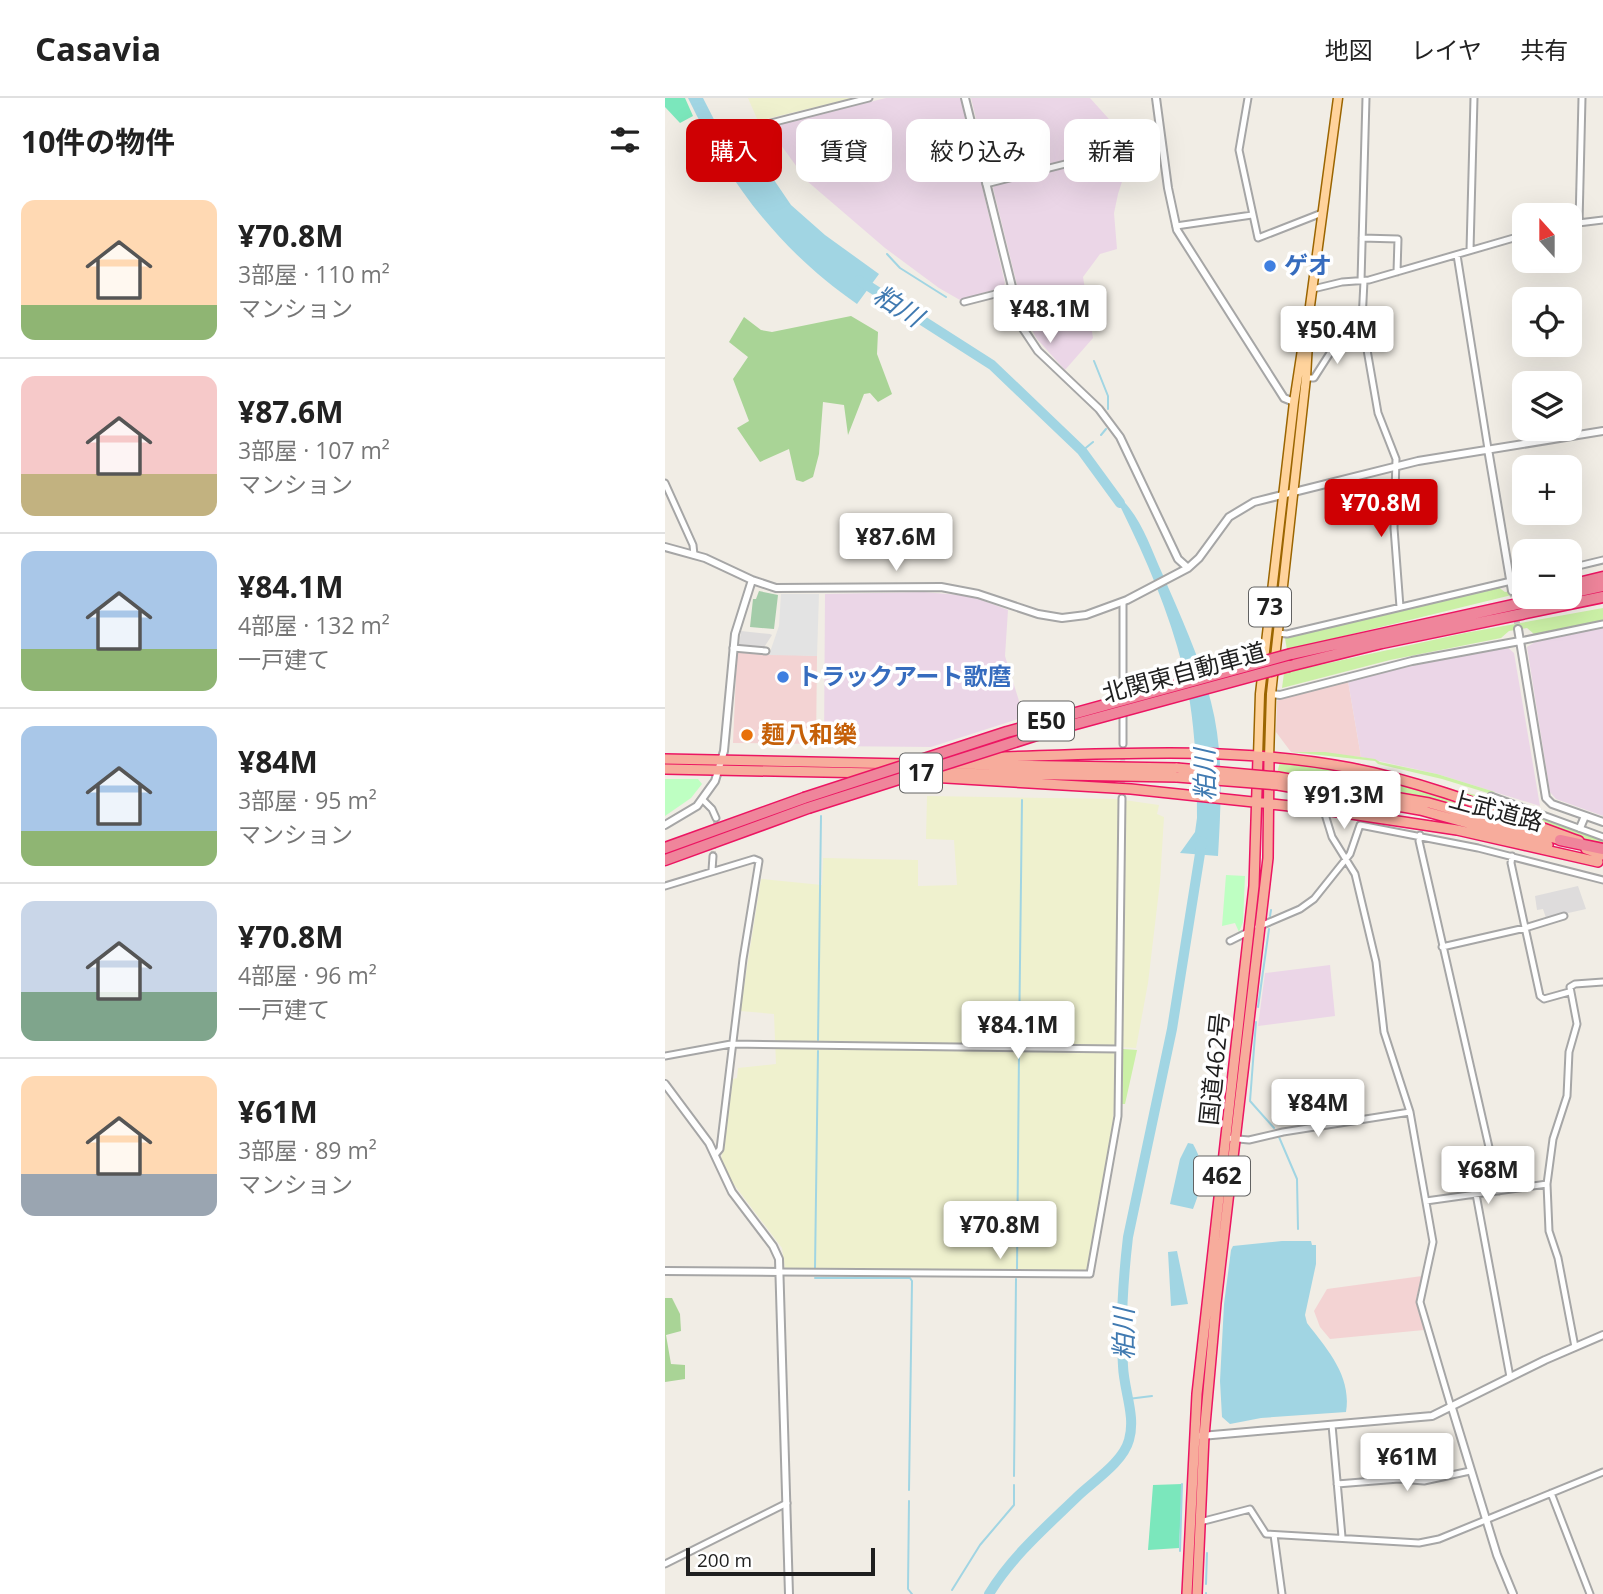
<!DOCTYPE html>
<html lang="ja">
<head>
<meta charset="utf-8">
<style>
	body { margin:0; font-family:"Open Sans","Noto Sans JP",sans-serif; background:#f2f2f2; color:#222; height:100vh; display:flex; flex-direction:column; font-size:26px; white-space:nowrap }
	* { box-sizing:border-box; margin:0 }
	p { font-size:23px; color:#767676 }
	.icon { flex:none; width:38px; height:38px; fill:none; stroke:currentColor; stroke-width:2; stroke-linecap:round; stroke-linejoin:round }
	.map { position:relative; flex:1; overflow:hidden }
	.panel { display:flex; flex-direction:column; background:#fff; width:665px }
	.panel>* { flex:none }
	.banner { position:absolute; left:21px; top:21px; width:665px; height:63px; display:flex; gap:14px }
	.needle { width:46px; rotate:339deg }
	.buttons { position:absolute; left:847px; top:105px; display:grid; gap:14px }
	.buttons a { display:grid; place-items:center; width:70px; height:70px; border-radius:14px; background:#fff; box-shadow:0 7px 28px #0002; font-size:35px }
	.scale { position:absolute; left:21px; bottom:18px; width:189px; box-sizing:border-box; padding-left:7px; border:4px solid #1f1f1f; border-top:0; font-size:19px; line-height:24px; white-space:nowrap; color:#1f1f1f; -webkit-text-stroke:5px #fff; paint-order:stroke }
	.price { position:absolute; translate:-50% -60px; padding:0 16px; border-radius:7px; background:#fff; color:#222; font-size:23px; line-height:46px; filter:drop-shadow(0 2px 4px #0008) }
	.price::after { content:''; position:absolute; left:50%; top:42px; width:21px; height:16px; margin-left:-10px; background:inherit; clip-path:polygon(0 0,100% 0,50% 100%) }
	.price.current { background:#cf0003; color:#fff }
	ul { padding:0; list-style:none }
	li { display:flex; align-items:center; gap:21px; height:175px; padding:0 21px }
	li+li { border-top:2px solid #e0e0e0 }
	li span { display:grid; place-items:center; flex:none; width:196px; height:140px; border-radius:14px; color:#555 }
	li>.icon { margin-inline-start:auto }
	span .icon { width:84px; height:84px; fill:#fffc; stroke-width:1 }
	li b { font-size:30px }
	h2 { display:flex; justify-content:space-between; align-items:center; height:84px; padding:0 21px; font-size:30px }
	.pill { padding:0 24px; border-radius:14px; background:#fff; box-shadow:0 7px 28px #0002; font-size:24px; line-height:63px }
	.pill.current { background:#cf0003; color:#fff }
	header { display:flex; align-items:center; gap:42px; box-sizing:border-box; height:98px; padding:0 35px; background:#fff; border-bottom:2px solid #e0e0e0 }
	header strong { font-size:33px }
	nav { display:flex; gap:38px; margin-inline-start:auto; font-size:24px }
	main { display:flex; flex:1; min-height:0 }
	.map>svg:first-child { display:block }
</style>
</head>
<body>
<header>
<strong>Casavia</strong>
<nav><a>地図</a><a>レイヤ</a><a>共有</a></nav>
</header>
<main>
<section class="panel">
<h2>10件の物件<svg class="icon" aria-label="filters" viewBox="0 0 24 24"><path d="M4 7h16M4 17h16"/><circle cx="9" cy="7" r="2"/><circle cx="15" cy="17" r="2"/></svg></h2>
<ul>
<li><span style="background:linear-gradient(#ffd9b3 75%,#8fb573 0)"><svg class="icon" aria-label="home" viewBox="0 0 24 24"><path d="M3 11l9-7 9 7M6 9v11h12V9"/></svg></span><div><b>¥70.8M</b><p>3部屋 · 110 m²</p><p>マンション</p></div></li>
<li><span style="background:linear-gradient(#f6c9c9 70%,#c2b280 0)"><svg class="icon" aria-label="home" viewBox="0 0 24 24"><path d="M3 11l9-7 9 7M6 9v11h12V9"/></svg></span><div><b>¥87.6M</b><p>3部屋 · 107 m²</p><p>マンション</p></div></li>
<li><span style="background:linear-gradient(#a9c7e8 70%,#8fb573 0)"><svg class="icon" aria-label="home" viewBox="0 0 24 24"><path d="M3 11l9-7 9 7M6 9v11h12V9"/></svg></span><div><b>¥84.1M</b><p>4部屋 · 132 m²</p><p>一戸建て</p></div></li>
<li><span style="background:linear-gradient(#a9c7e8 75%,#8fb573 0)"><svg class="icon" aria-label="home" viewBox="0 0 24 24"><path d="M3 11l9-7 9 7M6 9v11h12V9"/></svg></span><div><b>¥84M</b><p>3部屋 · 95 m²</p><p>マンション</p></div></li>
<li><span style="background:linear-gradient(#c9d6e8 65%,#7fa58c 0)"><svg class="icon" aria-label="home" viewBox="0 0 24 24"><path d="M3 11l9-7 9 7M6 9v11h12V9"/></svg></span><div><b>¥70.8M</b><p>4部屋 · 96 m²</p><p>一戸建て</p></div></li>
<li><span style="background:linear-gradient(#ffd9b3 70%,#9aa5b1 0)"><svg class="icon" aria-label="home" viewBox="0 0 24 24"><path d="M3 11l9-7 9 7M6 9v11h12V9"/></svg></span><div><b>¥61M</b><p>3部屋 · 89 m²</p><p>マンション</p></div></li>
</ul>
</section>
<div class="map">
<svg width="938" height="1496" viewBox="0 0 938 1496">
	<rect width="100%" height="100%" fill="#f1ede5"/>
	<path fill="#dedcdc" d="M76 533 105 536 107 537 98 551 74 547Z
		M913 788 921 811 881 820 878 811 872 812 870 798Z"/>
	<path fill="#f3d3d3" d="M72 554 152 558 151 646 68 645Z
		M683 583 696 659 626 654 611 634 612 603 616 600Z
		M757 1178 751 1201 759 1232 665 1241 655 1229 649 1213 662 1191Z"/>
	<path fill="#ebd6e7" d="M221 0H296L340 185 338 189 295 202 274 190 220 150 142 83 103 29Z
		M306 0H425L452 30 462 48 328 81 325 78Z
		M463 53 464 62 453 96 449 115 452 151 435 156 418 179 428 240 400 272 372 241 360 219 328 90 330 87Z
		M259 494 306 498 343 512 340 558 359 619 266 649 159 648 160 496Z
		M938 529V718L891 701 885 694 862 549 870 544Z
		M842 549 849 555 875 708 772 676 696 659 683 583 802 555Z
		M665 867 670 918 593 928 600 875Z"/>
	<path fill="#eff1ce" d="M83 0H188L93 23Z
		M262 698 452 701 494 707 492 716 499 719 495 784 483 885 471 950 452 949 448 1024 424 1172 120 1171 117 1150 64 1080 56 1062 68 981 72 980 73 970 111 966 109 916 75 913 96 781 157 787 158 760 253 762V788L292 787 289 742 261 741Z"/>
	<path fill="#cbf0a6" d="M859 483V494L622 552 620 540 623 539 833 489 840 494 853 491Z
		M938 510V522L869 536 862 530 844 533 836 540 725 562 617 590 619 575 623 574 800 535Z
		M626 654H660L710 661 715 664 772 676 830 694 826 696 777 681 713 666 710 663Z
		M615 664 665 668 736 685 828 716 731 693 612 675Z
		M719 673 818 699 821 704H834L938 741V747Z
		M458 951 472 952 460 1006H457Z"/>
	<path fill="#a9d496" d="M186 218 213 234 212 256 227 296 213 304 205 295 199 296 183 337 179 307 158 304 154 356 148 379 138 384 131 382 124 351 95 364 72 330 84 323 68 281 83 259 64 244 79 219 96 232 107 234Z
		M0 1200H7L15 1216 16 1233 1 1237 6 1266 20 1267V1281L0 1284Z"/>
	<path fill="#a4cca9" d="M94 493 113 497 109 531 85 529 88 501H91Z"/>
	<path fill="#beffc2" d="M0 681H33L37 686 26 700 0 718Z
		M561 777 580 778 578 824 574 834 570 825 557 828Z"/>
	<path fill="#7be7bc" d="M0 0H20L28 18 15 25 0 9Z
		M517 1386 514 1450 483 1452 488 1387Z"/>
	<path fill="#e3e3e3" d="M116 496H154L152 558 104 557 114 528Z"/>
	<path fill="#a1d5e3" d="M23 0H38L60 43 86 48 126 107 160 137 214 176 192 206C113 151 64 85 23 0Z
		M448 394C474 413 484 446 497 475 515 517 535 559 546 604 559 654 556 707 553 758L515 755 530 734 532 720C532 670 530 618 518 570 503 509 476 449 448 394Z
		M523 1045 528 1046C542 1071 538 1085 528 1111L505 1106 515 1061Z
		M617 1143H646L647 1147H651V1166L640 1217 642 1225C662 1251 687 1278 681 1314L596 1320 565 1326 557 1319 555 1283 559 1206 566 1152 568 1148Z
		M512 1153 523 1206 506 1208 503 1154Z"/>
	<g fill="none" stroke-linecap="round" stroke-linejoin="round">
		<path stroke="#a1d5e3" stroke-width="2" d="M222 156 235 170 281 199
			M429 263 443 298V311
			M436 337 441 331
			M417 353 428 344
			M605 818 606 812
			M593 909 604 831
			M591 924 585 1003 609 1030
			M153 942 156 718
			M354 946 357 702
			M614 1039 632 1081 633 1131
			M150 1170 153 953
			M352 1171 354 953
			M150 1180H245L247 1183 244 1392
			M463 1301 487 1298
			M349 1378 351 1181
			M244 1403 243 1491 247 1496
			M515 1453 517 1386
			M541 1486 542 1455
			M287 1492 315 1447 349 1407V1387
			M541 1496V1495"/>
		<path stroke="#a1d5e3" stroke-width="10" d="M194 182 327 267 417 353 455 405
			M324 1496C347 1458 382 1428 414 1397 430 1382 458 1364 464 1342 471 1318 459 1293 458 1268 455 1225 458 1182 463 1139L507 931 537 743"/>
		<path stroke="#c7c4bd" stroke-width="5" stroke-dasharray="5 2.5" stroke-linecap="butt" d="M457 700 458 646
			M48 758 51 720"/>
		<path stroke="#c7c4bd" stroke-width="6" stroke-dasharray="6 3" stroke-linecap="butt" d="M847 493 853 531"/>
		<defs>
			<path id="minor" d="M583 0 574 52 593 140 657 115
				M102 26 204 0
				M321 86 460 51
				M914 125 917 0
				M905 126 938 122
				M511 128 587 117
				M697 140 733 141 732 174
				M805 152 809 0
				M792 157 823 351
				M696 183 701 0
				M699 183 697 223 713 315 731 361 729 430 735 509
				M648 191 677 184 704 182 859 137
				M299 204 346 192
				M641 280H649L665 255 697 223
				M0 385 28 447 29 457
				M905 470 938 462
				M612 535 622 536 859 480
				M855 543 938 526
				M68 550 101 553
				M458 646V504
				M38 702 47 711 51 720
				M824 705 826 698 938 739
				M659 713 667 739 690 776 711 864 719 934 745 1014 768 1144 755 1204 786 1309
				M755 737 754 743 834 1093
				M847 758 846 765 875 898 879 901 904 894
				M47 772 48 758
				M0 788 89 761 94 763 78 861 55 1051 50 1057
				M593 829 635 811 649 801 685 756 695 727 813 750 938 782
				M565 843 585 833
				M777 849 860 830 899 818
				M0 958 66 946 454 951
				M562 1040 584 1042 618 1034 745 1014
				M811 1096 845 1279
				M761 1103 882 1086
				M115 1174 425 1176 453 1018 457 700
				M910 1249 893 1160 884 1133 882 1086 888 1041 902 998 904 954 912 926 905 889 910 886 938 884
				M667 1327 677 1439
				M672 1386 734 1381 759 1383 805 1373
				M886 1395 925 1496
				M535 1424 585 1411 601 1436 754 1445 774 1441 938 1374
				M609 1437 617 1496
				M0 1466 122 1405"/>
			<path id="tertiary" d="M300 0 357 229 373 253 434 311 455 339 513 461 523 470
				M491 0 503 90 512 132 619 300 629 304
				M823 351 847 493
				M0 449 40 460 87 482 111 490 276 489 313 496 373 516 397 520 421 517 462 502 523 470 534 460 564 419 589 404 753 363 938 333
				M853 531 881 700 887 706 938 724
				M606 596 615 597 747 563 855 543
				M0 727 32 708 50 683 59 653 70 536 87 482
				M915 730 920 718
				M0 986 44 1045 67 1094 108 1148 114 1161 124 1496
				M0 1173 115 1174
				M787 1310 832 1457 848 1496
				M536 1338 767 1318 880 1262 938 1237"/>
			<path id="primary" d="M593 659 595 596 629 304 640 232
				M604 660 606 596 641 280 645 208 673 0"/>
			<path id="trunk" d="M304 660C430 657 560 646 686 670 764 685 839 716 914 743
				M0 661 240 666
				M255 666 290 661
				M285 666 512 670
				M0 671 210 675
				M280 675 512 679
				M214 676 466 691 653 711 792 732 933 764
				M613 679 764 705 892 741
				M613 687 755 712 883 747
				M921 751 938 757
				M522 1496 532 1296 589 788 593 659
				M532 1496 539 1338 551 1205 603 760 604 660"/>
			<path id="motorway" d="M905 487 938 479
				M905 495 938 488
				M626 556 884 499
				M624 568 717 545 938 499
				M895 742 938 751
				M0 750 139 700
				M0 762 143 710"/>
		</defs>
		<use href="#minor" stroke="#a6a6a6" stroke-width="9"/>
		<use href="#tertiary" stroke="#a6a6a6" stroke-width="10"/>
		<use href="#primary" stroke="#9b6500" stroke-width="11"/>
		<use href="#trunk" stroke="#ec1562" stroke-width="12"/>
		<use href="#motorway" stroke="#ec1562" stroke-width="13"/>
		<use href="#minor" stroke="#fff" stroke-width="5"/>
		<use href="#tertiary" stroke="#fff" stroke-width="6"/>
		<use href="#primary" stroke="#ffd39c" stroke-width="8"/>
		<use href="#trunk" stroke="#f7ac9c" stroke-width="9"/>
		<use href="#motorway" stroke="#ef859b" stroke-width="10"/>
		<defs>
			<path id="trunk-bridge" d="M512 670 613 679
				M512 679 613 687"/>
			<path id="motorway-bridge" d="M139 700 342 634 626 556
				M143 710 381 634 624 568"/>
		</defs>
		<use href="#trunk-bridge" stroke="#ec1562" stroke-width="12" stroke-linecap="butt"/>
		<use href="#motorway-bridge" stroke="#ec1562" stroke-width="13" stroke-linecap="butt"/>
		<use href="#trunk-bridge" stroke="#f7ac9c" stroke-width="9"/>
		<use href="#motorway-bridge" stroke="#ef859b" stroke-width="10"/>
	</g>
	<g fill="#3f7fe0" stroke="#fff" stroke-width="2.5">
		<circle cx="605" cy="168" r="7"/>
		<circle cx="118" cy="579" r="7"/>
	</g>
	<circle fill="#e8710a" stroke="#fff" stroke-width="2.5" cx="82" cy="637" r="7"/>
	<g text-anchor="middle" stroke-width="7" stroke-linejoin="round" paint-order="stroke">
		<g fill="#fff" stroke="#626262" stroke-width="2">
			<rect x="584" y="489.5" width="42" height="39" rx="5"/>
			<rect x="353" y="603.5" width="56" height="39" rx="5"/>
			<rect x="235" y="655.5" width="42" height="39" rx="5"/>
			<rect x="529" y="1058.5" width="56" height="39" rx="5"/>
		</g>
		<g font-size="23" font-weight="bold" fill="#1f1f1f">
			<text x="605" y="517">73</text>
			<text x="381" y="631">E50</text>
			<text x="256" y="683">17</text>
			<text x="557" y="1086">462</text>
		</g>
		<g font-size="24" font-weight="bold" fill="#366cbe" stroke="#fff" text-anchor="start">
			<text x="619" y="176">ゲオ</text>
			<text x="132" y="587">トラックアート歌麿</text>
		</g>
		<g font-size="24" fill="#1f1f1f" stroke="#fff">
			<text transform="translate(519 575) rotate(-15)" y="8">北関東自動車道</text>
			<text transform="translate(831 713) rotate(15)" y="8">上武道路</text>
			<text transform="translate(550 971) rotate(-84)" y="8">国道462号</text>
		</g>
		<g font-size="24" font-weight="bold" fill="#c56008" stroke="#fff" text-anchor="start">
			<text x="96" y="645">麺八和樂</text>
		</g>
		<g font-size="26" font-style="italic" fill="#407ab1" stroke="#fff">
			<text transform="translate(233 208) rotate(32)" y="9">粕川</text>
			<text transform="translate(540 677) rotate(-91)" y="9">粕川</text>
			<text transform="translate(459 1236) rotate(-90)" y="9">粕川</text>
		</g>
	</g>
</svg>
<div class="buttons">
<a><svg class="needle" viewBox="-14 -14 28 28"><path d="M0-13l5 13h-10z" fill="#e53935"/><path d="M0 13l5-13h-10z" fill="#767676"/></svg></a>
<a><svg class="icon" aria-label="locate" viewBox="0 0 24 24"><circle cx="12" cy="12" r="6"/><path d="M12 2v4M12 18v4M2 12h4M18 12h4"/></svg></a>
<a><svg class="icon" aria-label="layers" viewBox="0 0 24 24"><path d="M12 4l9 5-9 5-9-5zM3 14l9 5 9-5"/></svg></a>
<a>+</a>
<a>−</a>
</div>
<div class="scale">200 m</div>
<b class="price" style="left:385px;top:247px">¥48.1M</b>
<b class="price" style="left:672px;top:268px">¥50.4M</b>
<b class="price current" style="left:716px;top:441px">¥70.8M</b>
<b class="price" style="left:231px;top:475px">¥87.6M</b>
<b class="price" style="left:679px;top:733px">¥91.3M</b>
<b class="price" style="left:353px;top:963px">¥84.1M</b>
<b class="price" style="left:653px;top:1041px">¥84M</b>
<b class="price" style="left:823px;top:1108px">¥68M</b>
<b class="price" style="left:335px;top:1163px">¥70.8M</b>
<b class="price" style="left:742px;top:1395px">¥61M</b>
<div class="banner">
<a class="pill current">購入</a>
<a class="pill">賃貸</a>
<a class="pill">絞り込み</a>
<a class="pill">新着</a>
</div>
</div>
</main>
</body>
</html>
